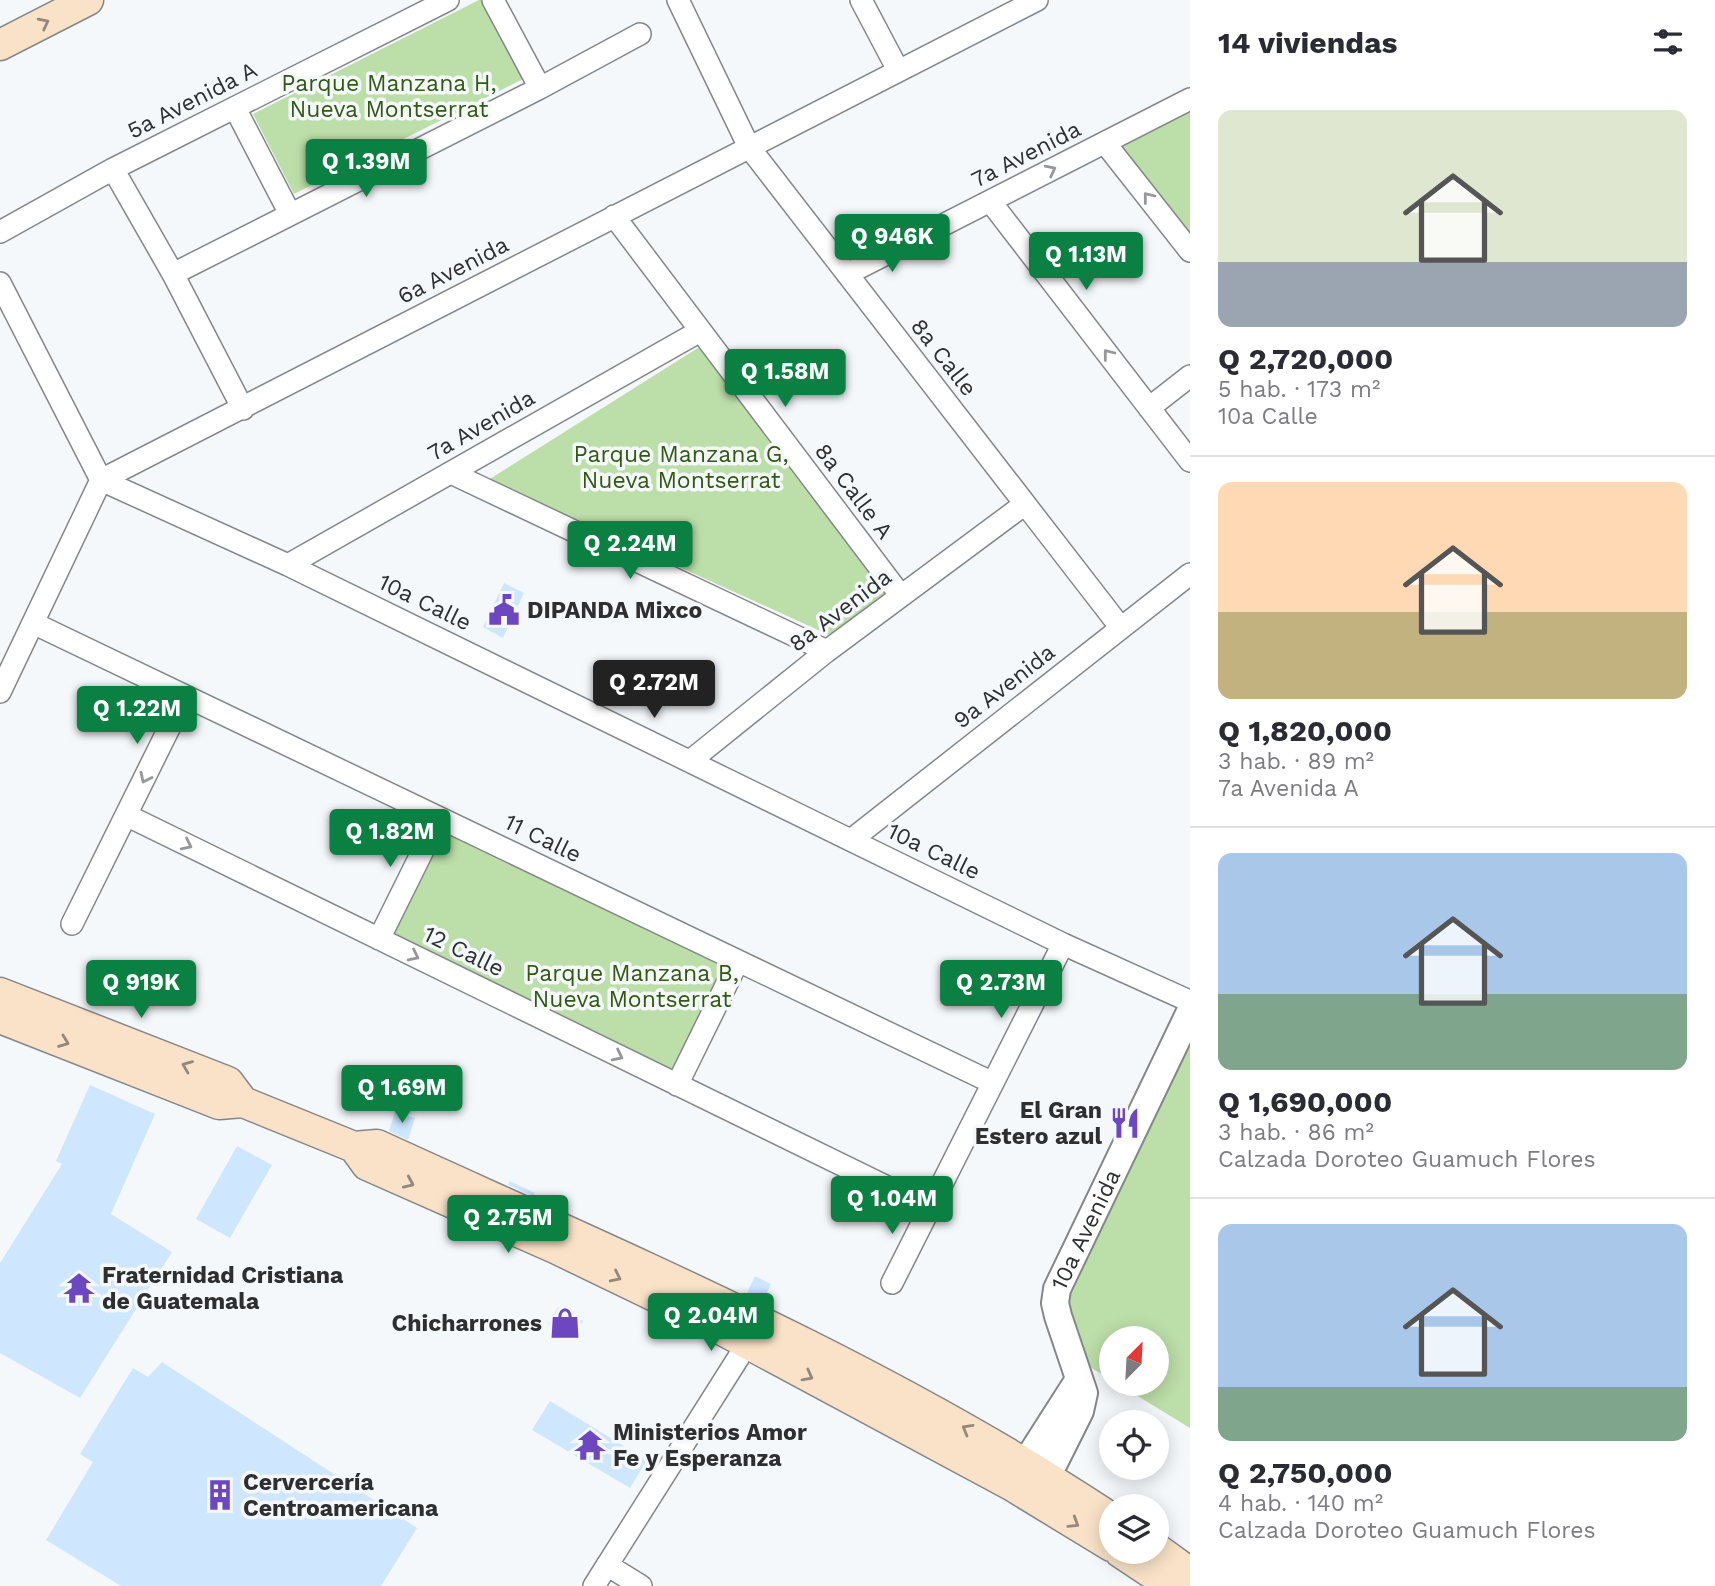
<!DOCTYPE html>
<html lang="es">
<head>
<meta charset="utf-8">
<style>
	body { margin:0; font-family:"Work Sans",sans-serif; background:#f2f2f3; color:#2b2b33; height:100vh; display:flex; flex-direction:column; font-size:26px; white-space:nowrap }
	* { box-sizing:border-box; margin:0 }
	p { font-size:23px; color:#7c7c81 }
	.icon { flex:none; width:38px; height:38px; fill:none; stroke:currentColor; stroke-width:2; stroke-linecap:round; stroke-linejoin:round }
	.map { position:relative; flex:1; overflow:hidden }
	.details { display:flex; flex-direction:column; background:#fff; width:525px }
	.details>* { flex:none }
	.needle { width:46px; rotate:24deg }
	.controls { position:absolute; left:1099px; top:1326px; display:grid; gap:14px }
	.controls a { display:grid; place-items:center; width:70px; height:70px; border-radius:50%; background:#fff; box-shadow:0 4px 18px #0003; font-size:35px }
	.price { position:absolute; translate:-50% -60px; padding:0 16px; border-radius:7px; background:#0b8043; color:#fff; font-size:23px; line-height:46px; filter:drop-shadow(0 2px 4px #0008) }
	.price::after { content:''; position:absolute; left:50%; top:42px; width:21px; height:16px; margin-left:-10px; background:inherit; clip-path:polygon(0 0,100% 0,50% 100%) }
	.price.selected { background:#222; color:#fff }
	ul { padding:0; list-style:none }
	li { display:grid; align-content:center; gap:14px; height:371px; padding:0 28px }
	li+li { border-top:2px solid #e1e1e2 }
	li span { display:grid; place-items:center; height:217px; border-radius:14px; color:#555 }
	li>.icon { margin-inline-start:auto }
	span .icon { width:126px; height:126px; fill:#fffc; stroke-width:1 }
	li b { font-size:30px }
	h2 { display:flex; justify-content:space-between; align-items:center; height:84px; padding:0 28px; font-size:30px }
	main { display:flex; flex:1; min-height:0 }
	.map>svg:first-child { display:block }
</style>
</head>
<body>
<main>
<div class="map">
<svg width="1190" height="1586" viewBox="0 0 1190 1586">
	<rect width="100%" height="100%" fill="#f5f8fb"/>
	<path fill="#bcdea8" d="M479 0H485L525 78 294 194 253 114Z
		M1190 110V239L1118 146Z
		M701 346 895 591 829 635 488 480Z
		M442 826 732 964 675 1078 388 936Z
		M1190 1042V1428L1118 1384H1157V1339H1111V1380L1085 1364 1068 1298Z"/>
	<path fill="#cee6fe" d="M504 583 524 593 503 638 483 627Z
		M90 1085 155 1114 111 1214 172 1252 80 1398 0 1353V1263L62 1164 56 1161Z
		M395 1112 415 1118 408 1140 389 1131Z
		M237 1146 272 1165 230 1238 196 1219Z
		M510 1181 535 1193 533 1196 508 1185Z
		M755 1276 771 1284 762 1303 746 1295Z
		M558 1307 583 1321 573 1338 548 1324Z
		M162 1362 417 1528 381 1586H121L46 1540 93 1462 80 1454 133 1368 148 1377Z
		M550 1401 647 1460 630 1488 532 1430Z"/>
	<g fill="none" stroke-linecap="round" stroke-linejoin="round">
		<defs>
			<path id="minor" d="M493 0 540 88
				M678 0 749 147 1121 628
				M861 0 898 70
				M235 108 290 214
				M1105 143 1190 251
				M113 169 173 274 243 409
				M990 201 1190 461
				M614 216 901 596
				M0 232 113 169 448 0
				M173 274 540 88 640 34
				M847 274 1190 99
				M0 283 101 480 288 565 1063 944 1187 1000
				M1149 408 1190 376
				M451 473 827 651
				M288 565 700 331
				M33 623 993 1083
				M0 692 101 480 1037 0
				M690 761 827 651 1025 504
				M126 815 930 1208
				M851 840 1190 574
				M72 924 185 696
				M379 939 439 818
				M677 1085 738 961
				M892 1283 1063 944
				M607 1565 641 1586
				M594 1586 754 1333"/>
			<g id="tertiary">
				<path d="M1014 1481 1076 1384"/>
				<path id="s1" d="M1038 1495 1080 1411 1084 1393 1058 1316 1055 1303 1057 1289 1190 1012"/>
			</g>
			<path id="secondary" d="M0 45 88 0
				M0 993 228 1082 243 1102
				M0 1018 219 1104 243 1102 354 1147 377 1145C626 1259 882 1366 1111 1518
				M354 1147 367 1165 555 1248 700 1318 1011 1485 1111 1546
				M1157 1549 1190 1573
				M1120 1552 1171 1586"/>
		</defs>
		<use href="#minor" stroke="#84878a" stroke-width="24"/>
		<use href="#tertiary" stroke="#84878a" stroke-width="30"/>
		<use href="#secondary" stroke="#84878a" stroke-width="33"/>
		<use href="#minor" stroke="#fff" stroke-width="21"/>
		<use href="#tertiary" stroke="#fff" stroke-width="26"/>
		<use href="#secondary" stroke="#f9e2c7" stroke-width="30"/>
	</g>
	<defs><path id="oneway-chevron" d="M-2-3.5L2.5 0L-2 3.5" fill="none" stroke-width="1.6" stroke-linecap="round" stroke-linejoin="round" transform="scale(1.75)"/></defs>
	<g stroke="#94887c">
		<use href="#oneway-chevron" transform="translate(44 23) rotate(-27)"/>
		<use href="#oneway-chevron" transform="translate(64 1042) rotate(21)"/>
		<use href="#oneway-chevron" transform="translate(187 1066) rotate(-158)"/>
		<use href="#oneway-chevron" transform="translate(409 1183) rotate(24)"/>
		<use href="#oneway-chevron" transform="translate(616 1277) rotate(26)"/>
		<use href="#oneway-chevron" transform="translate(808 1376) rotate(28)"/>
		<use href="#oneway-chevron" transform="translate(967 1429) rotate(-150)"/>
		<use href="#oneway-chevron" transform="translate(1074 1523) rotate(32)"/>
	</g>
	<g stroke="#969798">
		<use href="#oneway-chevron" transform="translate(1051 170) rotate(-27)"/>
		<use href="#oneway-chevron" transform="translate(1148 197) rotate(-128)"/>
		<use href="#oneway-chevron" transform="translate(1108 354) rotate(-128)"/>
		<use href="#oneway-chevron" transform="translate(145 778) rotate(116)"/>
		<use href="#oneway-chevron" transform="translate(187 845) rotate(26)"/>
		<use href="#oneway-chevron" transform="translate(414 956) rotate(26)"/>
		<use href="#oneway-chevron" transform="translate(618 1056) rotate(26)"/>
	</g>
	<defs>
		<symbol id="civic-bare" viewBox="-9 -9 18 18"><path d="M-.6-6.5H3V-4.5H.6V-3L4-1V1h2V6H-6V1h2V-1L-.6-3ZM-1.2 2.5V6h2.4V2.5Z" fill="#6c47c0" stroke="#f5f8fb" stroke-width="2.5" paint-order="stroke"/></symbol>
		<symbol id="restaurant-bare" viewBox="-9 -9 18 18"><path d="M-5-6h1v4h1v-4h1v4h1v-4h1v5L-1.5 .5V6h-2V.5L-5-1ZM5-6V6H3V1.5H1.5Q1.5-4 5-6Z" fill="#6c47c0" stroke="#f5f8fb" stroke-width="2.5" paint-order="stroke"/></symbol>
		<symbol id="temple-bare" viewBox="-9 -9 18 18"><path d="M0-6L5-2H3V0L6.5 2.5H4V6H1.5V3h-3V6H-4V2.5H-6.5L-3 0V-2H-5Z" fill="#6c47c0" stroke="#f5f8fb" stroke-width="2.5" paint-order="stroke"/></symbol>
		<symbol id="shop-bare" viewBox="-9 -9 18 18"><path d="M-5-2.5h2.3a2.7 3.5 0 0 1 5.4 0H5L5.5 6h-11ZM-1.5-2.5h3a1.5 2.3 0 0 0-3 0Z" fill="#6c47c0" stroke="#f5f8fb" stroke-width="2.5" paint-order="stroke"/></symbol>
		<symbol id="building-bare" viewBox="-9 -9 18 18"><path d="M-4-6H4V6H1V3H-1V6H-4ZM-2.5-4.3h1.7v1.8h-1.7ZM.8-4.3h1.7v1.8H.8ZM-2.5-1h1.7V.8h-1.7ZM.8-1h1.7V.8H.8Z" fill="#6c47c0" stroke="#f5f8fb" stroke-width="2.5" paint-order="stroke"/></symbol>
	</defs>
	<g fill-rule="evenodd">
		<use href="#civic-bare" x="482" y="588" width="44" height="44"/>
		<use href="#restaurant-bare" x="1103" y="1101" width="44" height="44"/>
		<use href="#temple-bare" x="57" y="1266" width="44" height="44"/>
		<use href="#shop-bare" x="543" y="1301" width="44" height="44"/>
		<use href="#temple-bare" x="568" y="1423" width="44" height="44"/>
		<use href="#building-bare" x="198" y="1473" width="44" height="44"/>
	</g>
	<g text-anchor="middle" stroke-width="7" stroke-linejoin="round" paint-order="stroke">
		<g font-size="23" fill="#315912" stroke="#f5f8fb">
			<text x="389" y="91">Parque Manzana H,<tspan x="389" dy="26">Nueva Montserrat</tspan></text>
			<text x="681" y="462">Parque Manzana G,<tspan x="681" dy="26">Nueva Montserrat</tspan></text>
			<text x="632" y="981">Parque Manzana B,<tspan x="632" dy="26">Nueva Montserrat</tspan></text>
		</g>
		<g font-size="23" fill="#2e2f30" stroke="#f5f8fb">
			<text transform="translate(192 100) rotate(-27)" y="8">5a Avenida A</text>
			<text transform="translate(1026 154) rotate(-27)" y="8">7a Avenida</text>
			<text transform="translate(453 270) rotate(-27)" y="8">6a Avenida</text>
			<text transform="translate(944 357) rotate(52)" y="8">8a Calle</text>
			<text transform="translate(481 425) rotate(-30)" y="8">7a Avenida</text>
			<text transform="translate(854 491) rotate(53)" y="8">8a Calle A</text>
			<text transform="translate(425 602) rotate(26)" y="8">10a Calle</text>
			<text transform="translate(840 610) rotate(-37)" y="8">8a Avenida</text>
			<text transform="translate(1004 686) rotate(-38)" y="8">9a Avenida</text>
			<text transform="translate(543 838) rotate(26)" y="8">11 Calle</text>
			<text transform="translate(934 851) rotate(26)" y="8">10a Calle</text>
			<text transform="translate(464 951) rotate(26)" y="8">12 Calle</text>
			<text dy="8" stroke="none"><textPath href="#s1" startOffset="287">10a Avenida</textPath></text>
		</g>
		<g font-size="23" font-weight="bold" fill="#2e2f30" stroke="#f5f8fb" text-anchor="start">
			<text x="527" y="618">DIPANDA Mixco</text>
			<text x="1102" y="1118" text-anchor="end">El Gran<tspan x="1102" dy="26">Estero azul</tspan></text>
			<text x="102" y="1283">Fraternidad Cristiana<tspan x="102" dy="26">de Guatemala</tspan></text>
			<text x="542" y="1331" text-anchor="end">Chicharrones</text>
			<text x="613" y="1440">Ministerios Amor<tspan x="613" dy="26">Fe y Esperanza</tspan></text>
			<text x="243" y="1490">Cervercería<tspan x="243" dy="26">Centroamericana</tspan></text>
		</g>
	</g>
</svg>
<div class="controls">
<a><svg class="needle" viewBox="-14 -14 28 28"><path d="M0-13l5 13h-10z" fill="#e53935"/><path d="M0 13l5-13h-10z" fill="#7c7c81"/></svg></a>
<a><svg class="icon" aria-label="locate" viewBox="0 0 24 24"><circle cx="12" cy="12" r="6"/><path d="M12 2v4M12 18v4M2 12h4M18 12h4"/></svg></a>
<a><svg class="icon" aria-label="layers" viewBox="0 0 24 24"><path d="M12 4l9 5-9 5-9-5zM3 14l9 5 9-5"/></svg></a>
</div>
<b class="price" style="left:366px;top:199px">Q 1.39M</b>
<b class="price" style="left:892px;top:274px">Q 946K</b>
<b class="price" style="left:1086px;top:292px">Q 1.13M</b>
<b class="price" style="left:785px;top:409px">Q 1.58M</b>
<b class="price" style="left:630px;top:581px">Q 2.24M</b>
<b class="price selected" style="left:654px;top:720px">Q 2.72M</b>
<b class="price" style="left:137px;top:746px">Q 1.22M</b>
<b class="price" style="left:390px;top:869px">Q 1.82M</b>
<b class="price" style="left:141px;top:1020px">Q 919K</b>
<b class="price" style="left:1001px;top:1020px">Q 2.73M</b>
<b class="price" style="left:402px;top:1125px">Q 1.69M</b>
<b class="price" style="left:892px;top:1236px">Q 1.04M</b>
<b class="price" style="left:508px;top:1255px">Q 2.75M</b>
<b class="price" style="left:711px;top:1353px">Q 2.04M</b>
</div>
<section class="details">
<h2>14 viviendas<svg class="icon" aria-label="filters" viewBox="0 0 24 24"><path d="M4 7h16M4 17h16"/><circle cx="9" cy="7" r="2"/><circle cx="15" cy="17" r="2"/></svg></h2>
<ul>
<li><span style="background:linear-gradient(#dfe7d0 70%,#9aa5b1 0)"><svg class="icon" aria-label="home" viewBox="0 0 24 24"><path d="M3 11l9-7 9 7M6 9v11h12V9"/></svg></span><div><b>Q 2,720,000</b><p>5 hab. · 173 m²</p><p>10a Calle</p></div></li>
<li><span style="background:linear-gradient(#ffd9b3 60%,#c2b280 0)"><svg class="icon" aria-label="home" viewBox="0 0 24 24"><path d="M3 11l9-7 9 7M6 9v11h12V9"/></svg></span><div><b>Q 1,820,000</b><p>3 hab. · 89 m²</p><p>7a Avenida A</p></div></li>
<li><span style="background:linear-gradient(#a9c7e8 65%,#7fa58c 0)"><svg class="icon" aria-label="home" viewBox="0 0 24 24"><path d="M3 11l9-7 9 7M6 9v11h12V9"/></svg></span><div><b>Q 1,690,000</b><p>3 hab. · 86 m²</p><p>Calzada Doroteo Guamuch Flores</p></div></li>
<li><span style="background:linear-gradient(#a9c7e8 75%,#7fa58c 0)"><svg class="icon" aria-label="home" viewBox="0 0 24 24"><path d="M3 11l9-7 9 7M6 9v11h12V9"/></svg></span><div><b>Q 2,750,000</b><p>4 hab. · 140 m²</p><p>Calzada Doroteo Guamuch Flores</p></div></li>
</ul>
</section>
</main>
</body>
</html>
